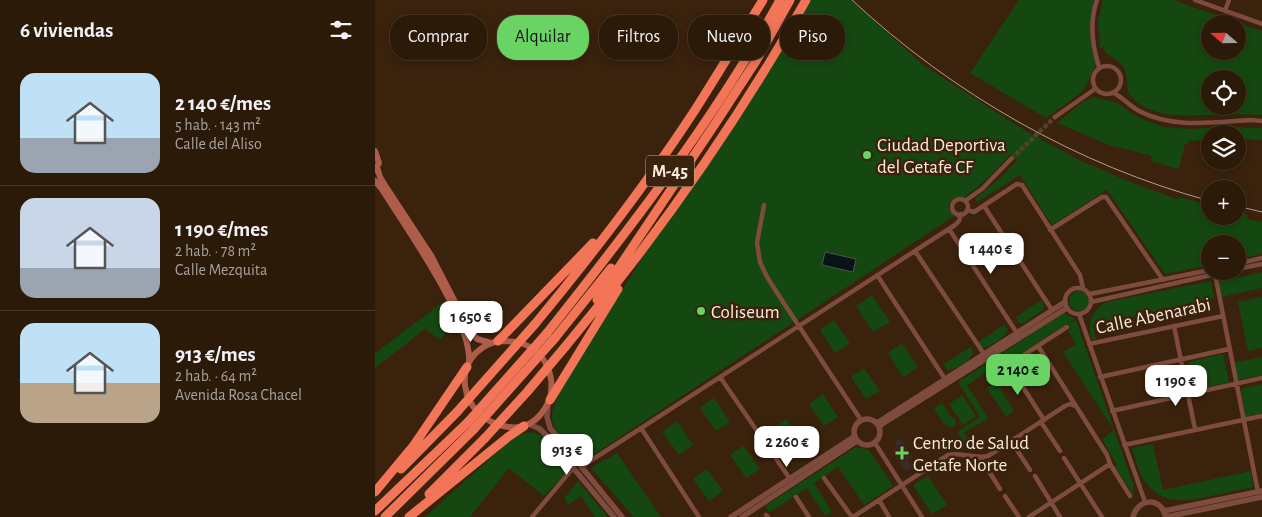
<!DOCTYPE html>
<html lang="es">
<head>
<meta charset="utf-8">
<style>
	body { margin:0; font-family:"Alegreya Sans",sans-serif; background:#382717; color:#f1f3f6; height:100vh; display:flex; flex-direction:column; font-size:19px; white-space:nowrap }
	* { box-sizing:border-box; margin:0 }
	p { font-size:16px; color:#a6a19c }
	.icon { flex:none; width:28px; height:28px; fill:none; stroke:currentColor; stroke-width:2; stroke-linecap:round; stroke-linejoin:round }
	.map { position:relative; flex:1; overflow:hidden }
	.side { display:flex; flex-direction:column; background:#2c1a09; width:375px }
	.side>* { flex:none }
	.hud { position:absolute; left:15px; top:15px; width:475px; height:45px; display:flex; gap:10px }
	.needle { width:32px; rotate:290deg }
	.buttons { position:absolute; left:826px; top:15px; display:grid; gap:10px }
	.buttons a { display:grid; place-items:center; width:45px; height:45px; border-radius:50%; background:#2c1a09; box-shadow:0 2px 8px #0003,0 0 0 1px #48382a; font-size:25px }
	.price { position:absolute; translate:-50% -42px; padding:0 11px; border-radius:10px; background:#fff; color:#222; font-size:16px; line-height:32px; filter:drop-shadow(0 1px 2px #0008) }
	.price::after { content:''; position:absolute; left:50%; top:30px; width:15px; height:11px; margin-left:-8px; background:inherit; clip-path:polygon(0 0,100% 0,50% 100%) }
	.price.selected { background:#69d464; color:#111 }
	ul { padding:0; list-style:none }
	li { display:flex; align-items:center; gap:15px; height:125px; padding:0 20px }
	li+li { border-top:1px solid #48382a }
	li span { display:grid; place-items:center; flex:none; width:140px; height:100px; border-radius:15px; color:#555 }
	li>.icon { margin-inline-start:auto }
	span .icon { width:60px; height:60px; fill:#fffc; stroke-width:1 }
	li b { font-size:21px }
	h2 { display:flex; justify-content:space-between; align-items:center; height:60px; padding:0 20px; font-size:21px }
	.tag { padding:0 18px; border-radius:20px; background:#2c1a09; box-shadow:0 2px 8px #0003,0 0 0 1px #48382a; font-size:18px; line-height:45px }
	.tag.selected { background:#69d464; color:#111 }
	main { display:flex; flex:1; min-height:0 }
	.map>svg:first-child { display:block }
</style>
</head>
<body>
<main>
<section class="side">
<h2>6 viviendas<svg class="icon" aria-label="filters" viewBox="0 0 24 24"><path d="M4 7h16M4 17h16"/><circle cx="9" cy="7" r="2"/><circle cx="15" cy="17" r="2"/></svg></h2>
<ul>
<li><span style="background:linear-gradient(#bfe0f5 65%,#9aa5b1 0)"><svg class="icon" aria-label="home" viewBox="0 0 24 24"><path d="M3 11l9-7 9 7M6 9v11h12V9"/></svg></span><div><b>2 140 €/mes</b><p>5 hab. · 143 m²</p><p>Calle del Aliso</p></div></li>
<li><span style="background:linear-gradient(#c9d6e8 70%,#9aa5b1 0)"><svg class="icon" aria-label="home" viewBox="0 0 24 24"><path d="M3 11l9-7 9 7M6 9v11h12V9"/></svg></span><div><b>1 190 €/mes</b><p>2 hab. · 78 m²</p><p>Calle Mezquita</p></div></li>
<li><span style="background:linear-gradient(#bfe0f5 60%,#b9a48a 0)"><svg class="icon" aria-label="home" viewBox="0 0 24 24"><path d="M3 11l9-7 9 7M6 9v11h12V9"/></svg></span><div><b>913 €/mes</b><p>2 hab. · 64 m²</p><p>Avenida Rosa Chacel</p></div></li>
</ul>
</section>
<div class="map">
<svg width="887" height="517" viewBox="0 0 887 517">
	<rect width="100%" height="100%" fill="#3a220c"/>
	<path fill="#3d2a30" d="M525 438 537 457 532 460 537 467 531 471 517 450 522 446 520 442Z"/>
	<path fill="#154710" fill-rule="evenodd" d="M435 0H476L548 65 654 133 704 160 760 184 802 199 805 197 835 206V216H862L863 213 873 215 872 219 887 222V254L863 259 862 244H835V265L790 274 732 190 677 225 645 175 602 202 600 199 623 180 642 160 636 154 613 178 590 197 578 198 573 206 579 216 206 463C198 453 180 433 177 420 176 412 181 401 184 393L265 261 303 207Z
		M644 0H719C715 26 713 38 721 64L711 86 707 92 671 118 595 73Z
		M728 0H798L887 31V115C869 114 850 114 832 115 805 116 772 118 753 93 751 68 753 66 730 53L729 46 725 50 723 21ZM835 24H862V51H835ZM835 79H862V106H835Z
		M719 97 742 103 764 118 789 127 814 129 852 127 887 128V140L863 139 862 134H835V140L813 141V144H810L804 169 775 161 777 156 734 145 682 123 706 103Z
		M887 272V288L846 297 843 282Z
		M836 281 839 299 718 325 721 339 717 340C711 324 717 311 731 302Z
		M694 301a10 10 0 1 1 20 0a10 10 0 1 1-20 0Z
		M497 295 515 322 498 332 481 306Z
		M887 297V348L873 351 863 302Z
		M666 300 669 306 668 310 649 323H644L641 317Z
		M69 301 77 319 74 329 65 340 50 329 0 368V353Z
		M689 313 700 319 618 371 616 369 592 385 613 418 589 433 601 452 595 451 582 432 605 417 583 382Z
		M459 320 475 343 460 353 445 330Z
		M701 320 758 484 759 496 740 467 742 465 727 439 739 430 688 352 701 344 693 331 696 329 693 324Z
		M629 325 633 330C630 338 615 347 607 348L603 342Z
		M527 343 543 367 528 377 513 353Z
		M595 347 598 352C596 361 581 370 572 370L569 364Z
		M848 354 854 382 819 390 813 362Z
		M887 357V375L861 380 857 363Z
		M489 368 505 391 491 399 476 377Z
		M621 382 639 411 631 417 612 388Z
		M887 384V413L871 417 866 389Z
		M448 394 463 417 449 426 434 404Z
		M587 395 601 416 588 425 574 404Z
		M339 398 355 422 341 431 325 408Z
		M567 403 576 417 581 420 580 426 575 428 568 423 559 408Z
		M411 419 427 441 413 450 398 428Z
		M302 421 318 445 304 455 287 432Z
		M157 432 168 436 196 468 169 496 134 468 95 517H50L141 435Z
		M778 444 788 490 876 471 878 487C864 490 850 493 836 496 813 501 789 506 772 484 764 475 761 460 757 448Z
		M368 446 385 469 371 478 355 455Z
		M481 447 494 450 518 486 489 505 463 467 439 483 457 512 450 516 432 488 394 513 390 506Z
		M242 453 286 517H259L216 468Z
		M332 469 348 491 334 501 318 479Z
		M553 476 572 505 557 514 538 485Z
		M203 481 233 517H220L206 496 193 505 189 498Z"/>
	<path fill="#071517" stroke="#505552" d="M450 252 481 259 478 272 447 265Z"/>
	<g fill="none" stroke-linecap="round" stroke-linejoin="round">
		<path stroke="#57402b" stroke-width="4.5" stroke-dasharray="4.5 2" stroke-linecap="butt" d="M636 159 680 117"/>
		<path stroke="#7e4b3f" stroke-width="4.5" d="M722 0C714 23 717 45 724 67
			M820 0 887 24
			M850 11 854 0
			M718 80a14 14 0 1 1 28 0a14 14 0 1 1-28 0Z
			M739 93C748 98 755 106 764 111 799 129 838 122 876 120L887 121
			M680 117 720 89
			M577 207a8 8 0 1 1 16 0a8 8 0 1 1-16 0Z
			M590 201 607 189 636 159
			M389 205 382 243 385 262 392 277 410 305 486 420
			M609 206 677 310
			M592 210 599 212 642 184 647 185 705 275 708 288
			M574 229 642 333
			M675 230 727 197H731L788 280
			M540 251 609 354
			M862 264 887 258
			M862 269 887 264
			M840 274 883 492
			M502 275 570 379
			M690 301a13 13 0 1 1 26 0a13 13 0 1 1-26 0Z
			M715 294 835 270
			M716 302 854 271
			M704 314 770 502
			M799 326 820 429
			M714 344 848 316
			M663 346 732 455 735 464 755 496
			M345 377 415 479
			M725 377 854 349
			M737 411 887 378
			M669 420 637 370 636 366 638 362 692 327
			M666 422 685 451
			M266 428 324 517
			M636 441 655 470
			M500 443 547 517
			M749 445 887 416
			M605 457 625 489
			M689 458 727 517
			M206 467 580 225 584 221 586 214
			M660 476 685 517
			M449 478 477 517
			M630 496 644 517
			M421 497 434 517
			M504 500 514 517
			M391 515 393 517
			M157 517 198 468
			M478 517 573 455C586 452 599 459 613 456L690 406 695 404 701 406
			M654 517 735 464"/>
		<path stroke="#7e4b3f" stroke-width="5.5" d="M173 406 172 417 175 428 247 517
			M479 432a13 13 0 1 1 26 0a13 13 0 1 1-26 0Z
			M502 423 690 302
			M154 424 165 429 171 435 239 517
			M504 426 692 308
			M789 511 887 491
			M356 517 480 436
			M367 517 482 441
			M758 517C762 499 785 496 790 515
			M791 517 887 497"/>
		<path stroke="#ad5d4a" stroke-width="6" d="M0 151 4 163 0 170
			M2 167 5 177 11 187 57 257 95 331 102 339 116 343
			M0 181 6 188C30 226 97 320 94 362
			M123 341C134 341 144 341 153 346 178 360 184 392 166 414 158 424 146 429 133 427 83 420 72 354 123 341Z"/>
		<path stroke="#f27558" stroke-width="9" d="M222 300 340 124 381 61 415 0
			M160 324C217 255 271 185 320 110 343 74 365 37 388 0
			M172 333C256 227 340 119 405 0
			M180 338 236 268
			M123 341 218 243
			M190 347C281 238 362 123 431 0
			M175 400 243 289
			M26 469 82 412
			M0 492 39 445 92 367
			M54 494 110 438
			M0 511 93 422
			M10 517 99 429
			M34 517 133 437 149 426"/>
		<path stroke="#b19e8e" stroke-width="1" d="M477 0C578 94 702 165 835 201
			M862 206 887 212"/>
		<path stroke="#f27558" stroke-width="9" d="M82 412 160 324
			M93 422 172 333
			M99 429 180 338
			M110 438 152 392 190 347"/>
	</g>
	<g fill="#69d464" stroke="#3a220c" stroke-width="2">
		<circle cx="492" cy="155" r="5"/>
		<circle cx="326" cy="311" r="5"/>
		<path d="M524.5 445.5h5v5h5v5h-5v5h-5v-5h-5v-5h5z"/>
	</g>
	<g text-anchor="middle" stroke-width="5" stroke-linejoin="round" paint-order="stroke">
		<rect fill="#3a220c" stroke="#c0ae9e" stroke-width="1" x="271" y="155.5" width="48" height="31" rx="4"/>
		<g font-size="18" font-weight="bold" fill="#faeadd">
			<text x="295" y="177">M-45</text>
		</g>
		<g font-size="19" fill="#faeadd" stroke="#3a220c" text-anchor="start">
			<text x="502" y="151">Ciudad Deportiva<tspan x="502" dy="22">del Getafe CF</tspan></text>
			<text x="336" y="318">Coliseum</text>
			<text x="538" y="449">Centro de Salud<tspan x="538" dy="22">Getafe Norte</tspan></text>
		</g>
		<g font-size="19" fill="#faeadd" stroke="#3a220c">
			<text transform="translate(778 315) rotate(-12)" y="7">Calle Abenarabi</text>
		</g>
	</g>
</svg>
<div class="buttons">
<a><svg class="needle" viewBox="-14 -14 28 28"><path d="M0-13l5 13h-10z" fill="#e53935"/><path d="M0 13l5-13h-10z" fill="#a6a19c"/></svg></a>
<a><svg class="icon" aria-label="locate" viewBox="0 0 24 24"><circle cx="12" cy="12" r="6"/><path d="M12 2v4M12 18v4M2 12h4M18 12h4"/></svg></a>
<a><svg class="icon" aria-label="layers" viewBox="0 0 24 24"><path d="M12 4l9 5-9 5-9-5zM3 14l9 5 9-5"/></svg></a>
<a>+</a>
<a>−</a>
</div>
<b class="price" style="left:616px;top:275px">1 440 €</b>
<b class="price" style="left:96px;top:343px">1 650 €</b>
<b class="price selected" style="left:643px;top:396px">2 140 €</b>
<b class="price" style="left:801px;top:407px">1 190 €</b>
<b class="price" style="left:412px;top:468px">2 260 €</b>
<b class="price" style="left:192px;top:476px">913 €</b>
<div class="hud">
<a class="tag">Comprar</a>
<a class="tag selected">Alquilar</a>
<a class="tag">Filtros</a>
<a class="tag">Nuevo</a>
<a class="tag">Piso</a>
</div>
</div>
</main>
</body>
</html>
